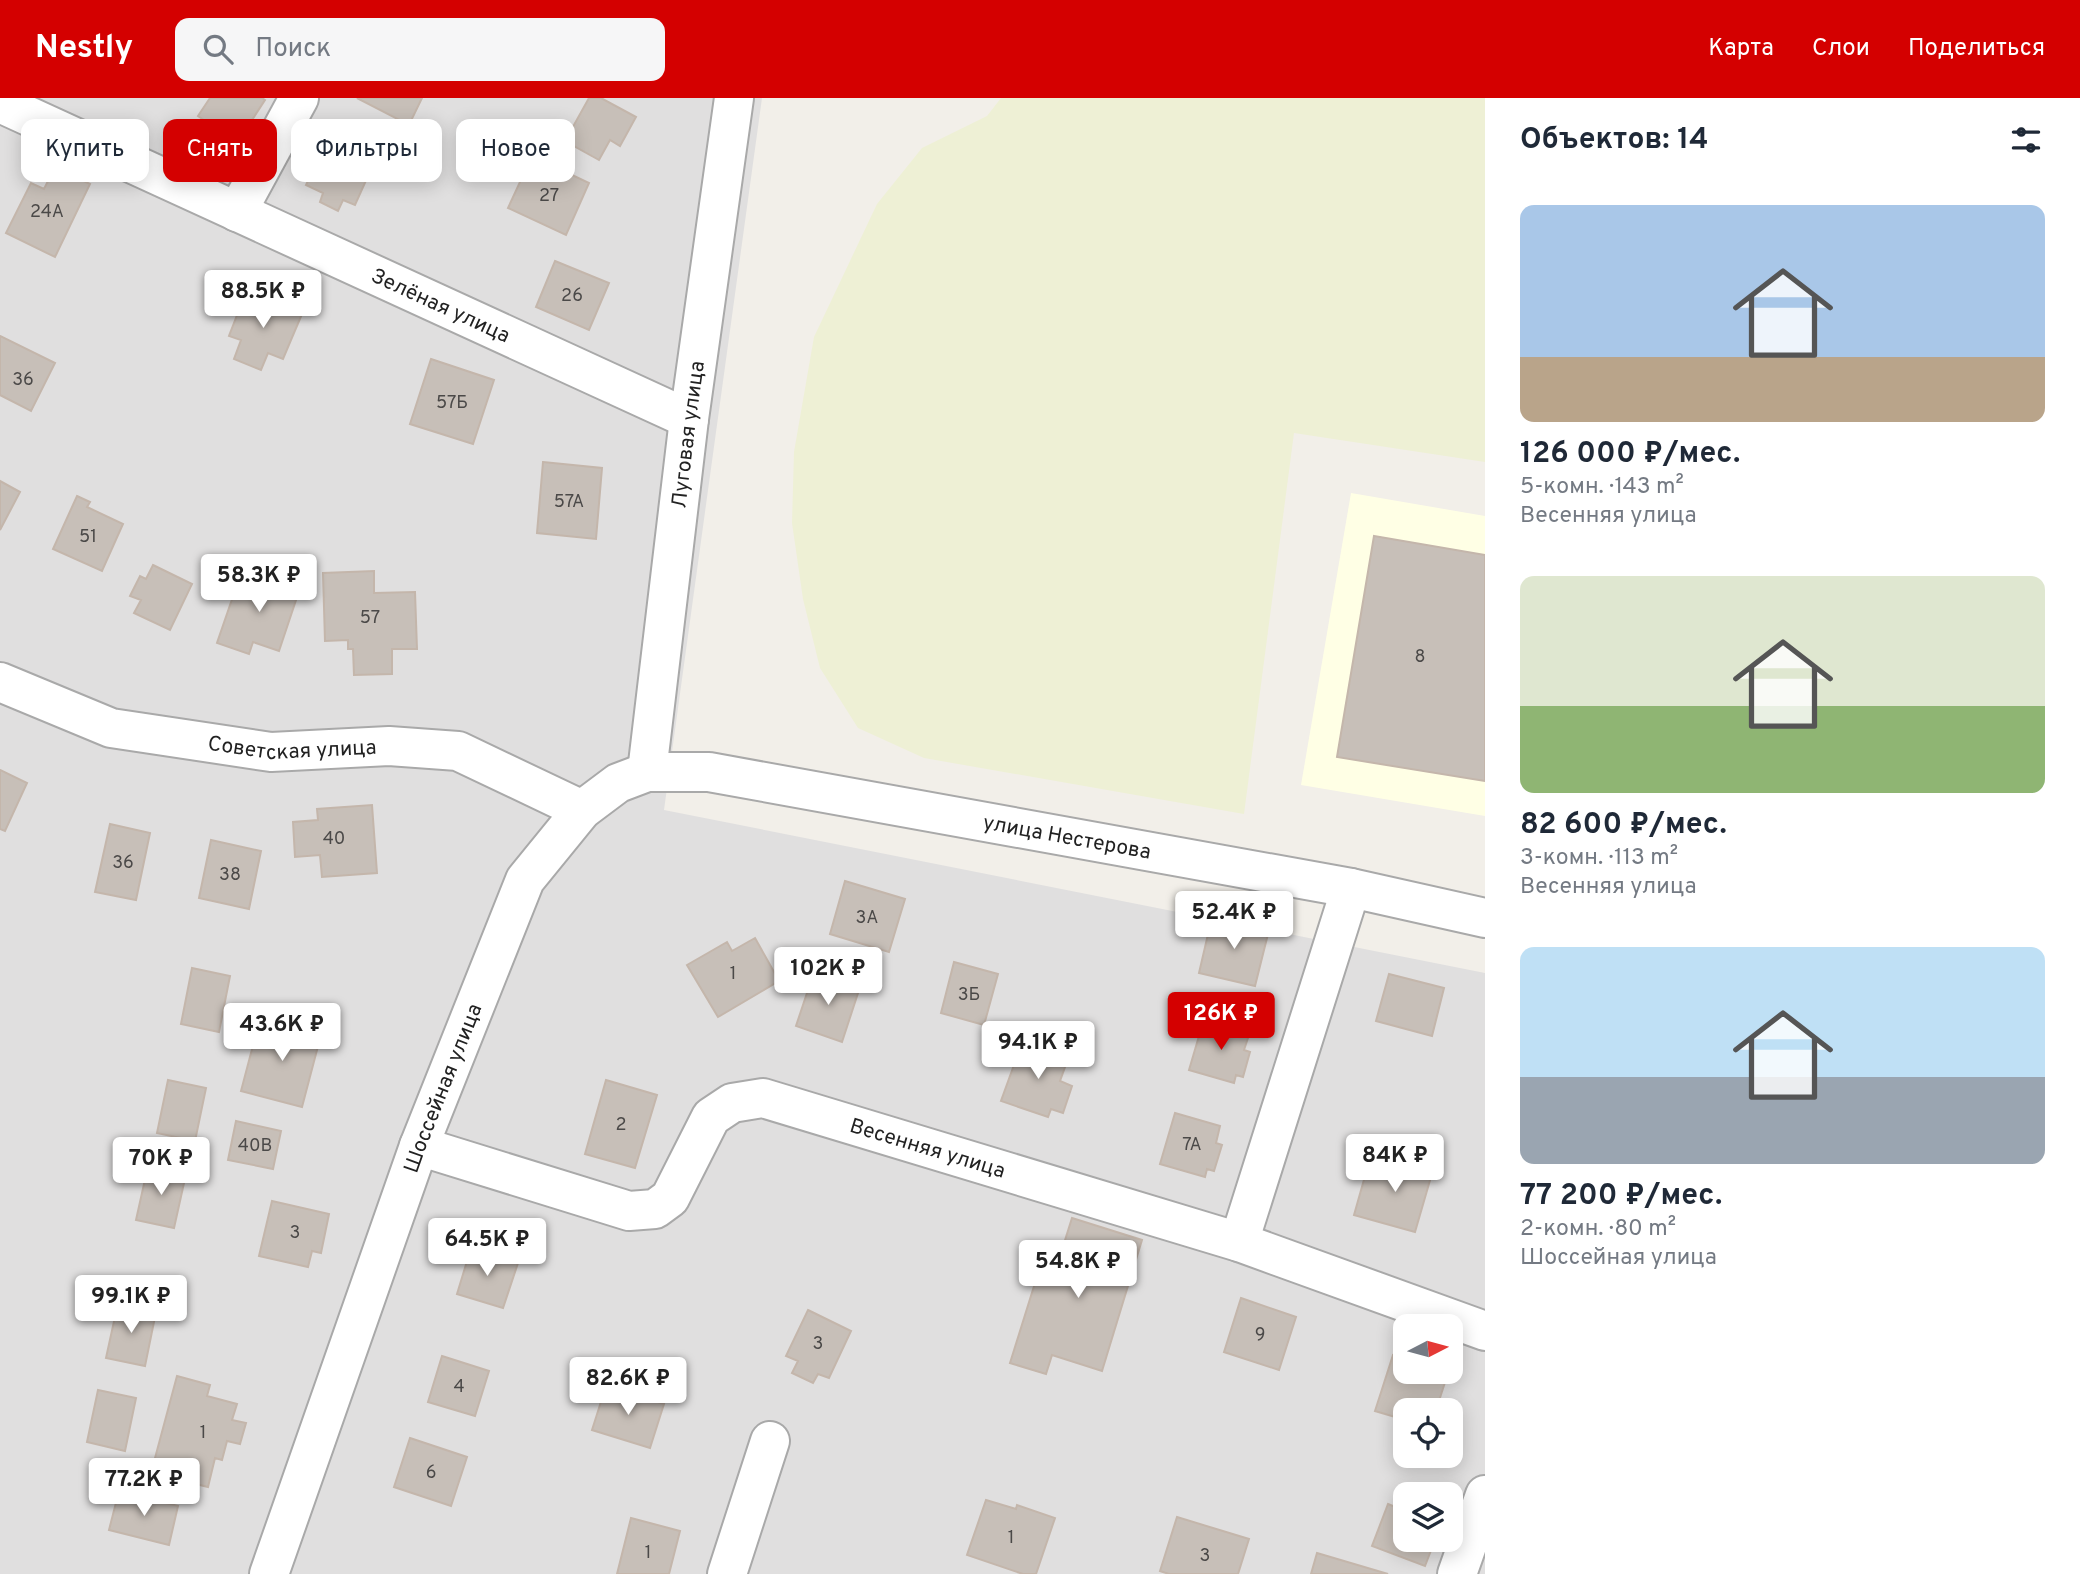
<!DOCTYPE html>
<html lang="ru">
<head>
<meta charset="utf-8">
<style>
	body { margin:0; font-family:Overpass,sans-serif; background:#f6f6f7; color:#1f2937; height:100vh; display:flex; flex-direction:column; font-size:26px; white-space:nowrap }
	* { box-sizing:border-box; margin:0 }
	p { font-size:23px; color:#747a83 }
	.icon { flex:none; width:38px; height:38px; fill:none; stroke:currentColor; stroke-width:2; stroke-linecap:round; stroke-linejoin:round }
	.map { position:relative; flex:1; overflow:hidden }
	.side { display:flex; flex-direction:column; background:#fff; width:595px }
	.side>* { flex:none }
	.top-card { position:absolute; left:21px; top:21px; width:665px; height:63px; display:flex; gap:14px }
	.needle { width:46px; rotate:84deg }
	.tools { position:absolute; left:1393px; top:1216px; display:grid; gap:14px }
	.tools a { display:grid; place-items:center; width:70px; height:70px; border-radius:14px; background:#fff; box-shadow:0 4px 18px #0003; font-size:35px }
	.price { position:absolute; translate:-50% -60px; padding:0 16px; border-radius:7px; background:#fff; color:#222; font-size:23px; line-height:46px; filter:drop-shadow(0 2px 4px #0008) }
	.price::after { content:''; position:absolute; left:50%; top:42px; width:21px; height:16px; margin-left:-10px; background:inherit; clip-path:polygon(0 0,100% 0,50% 100%) }
	.price.active { background:#d40000; color:#fff }
	ul { padding:0; list-style:none }
	li { display:grid; align-content:center; gap:14px; height:371px; padding:0 35px }
	li span { display:grid; place-items:center; height:217px; border-radius:14px; color:#555 }
	li>.icon { margin-inline-start:auto }
	span .icon { width:126px; height:126px; fill:#fffc; stroke-width:1 }
	li b { font-size:30px }
	h2 { display:flex; justify-content:space-between; align-items:center; height:84px; padding:0 35px; font-size:30px }
	.tag { padding:0 24px; border-radius:14px; background:#fff; box-shadow:0 4px 18px #0003; font-size:24px; line-height:63px }
	.tag.active { background:#d40000; color:#fff }
	header { display:flex; align-items:center; gap:42px; box-sizing:border-box; height:98px; padding:0 35px; background:#d40000; color:#fff }
	header strong { font-size:33px }
	nav { display:flex; gap:38px; margin-inline-start:auto; font-size:24px }
	.search { width:490px; height:63px; background:#f6f6f7; display:flex; align-items:center; gap:18px; box-sizing:border-box; padding:0 24px; border-radius:14px; color:#747a83; font-size:26px }
	main { display:flex; flex:1; min-height:0 }
	.map>svg:first-child { display:block }
</style>
</head>
<body>
<header>
<strong>Nestly</strong>
<div class="search"><svg class="icon" aria-label="search" viewBox="0 0 24 24"><circle cx="10" cy="10" r="6"/><path d="M15 15l6 6"/></svg>Поиск</div>
<nav><a>Карта</a><a>Слои</a><a>Поделиться</a></nav>
</header>
<main>
<div class="map">
<svg width="1485" height="1476" viewBox="0 0 1485 1476">
	<rect width="100%" height="100%" fill="#f2efe9"/>
	<path fill="#e0dfdf" fill-rule="evenodd" d="M0 0H762L664 712 1485 875V1476H0ZM1405 1228H1451V1274H1405ZM1405 1312H1451V1358H1405ZM1405 1396H1451V1442H1405Z"/>
	<path fill="#ffffe5" d="M1351 395 1485 418V718L1301 687Z"/>
	<path fill="#eef0d5" d="M1001 0H1485V364L1294 335 1244 716 924 660 858 630 820 570 803 501 792 425 794 354 814 239 877 106 922 50 987 18Z"/>
	<path fill="#c7bfb8" stroke="#c4b6ab" stroke-width="2" d="M210 0H262L265 2 237 45 198 18Z
		M357 0H422L409 27Z
		M589 0H601L636 19 620 48 610 42 599 62 565 43Z
		M329 37 377 58 355 107 343 102 338 113 320 104 323 95 306 87Z
		M532 58 589 85 566 137 508 110Z
		M55 69 90 86 55 159 6 135 31 85 44 91Z
		M555 163 609 185 589 232 536 209Z
		M246 194 302 216 283 261 268 255 261 272 234 261 241 242 229 238Z
		M0 238 55 265 31 313 0 297Z
		M431 261 494 282 473 346 410 326Z
		M543 364 602 370 596 441 537 435Z
		M0 383 20 394 0 432Z
		M77 398 90 404 87 409 123 426 102 473 53 451Z
		M1374 438 1485 457V683L1337 659Z
		M153 467 192 486 170 532 134 515 141 502 130 498 140 478 146 481Z
		M374 473V495L415 494 417 551H392V576L354 577 353 551H348V542L325 543 323 475Z
		M263 474 301 487 279 553 253 544 249 556 217 545 239 481 259 488Z
		M0 672 27 685 5 733 0 731Z
		M372 707 377 775 322 779 320 757 295 759 293 724 318 722 317 711Z
		M110 726 150 735 136 802 95 794Z
		M211 742 261 753 249 811 199 800Z
		M845 783 905 801 889 854 830 836Z
		M1212 819 1269 832 1255 888 1199 875Z
		M755 840 779 883 718 919 687 867 727 844 732 853Z
		M954 864 998 876 984 927 941 915Z
		M192 870 230 878 219 934 181 926Z
		M814 874 860 889 842 944 796 928Z
		M1389 876 1444 890 1432 938 1376 923Z
		M271 920 322 933 302 1009 241 993 256 936 266 939Z
		M1204 921 1250 934 1244 952 1250 954 1243 979 1236 977 1234 985 1189 972Z
		M1023 942 1069 958 1060 983 1072 988 1063 1015 1051 1011 1048 1019 1001 1003Z
		M168 982 206 990 195 1043 157 1035Z
		M606 982 657 997 635 1070 585 1056Z
		M1175 1015 1220 1028 1216 1045 1222 1047 1214 1073 1207 1071 1205 1079 1160 1066Z
		M236 1023 281 1033 273 1071 228 1062Z
		M1386 1058 1433 1072 1415 1134 1354 1117 1367 1071 1381 1075Z
		M148 1068 186 1076 174 1130 136 1122Z
		M272 1103 329 1116 321 1155 312 1153 308 1169 259 1158Z
		M1072 1120 1142 1142 1102 1273 1052 1257 1046 1276 1010 1265 1040 1169 1055 1174Z
		M471 1150 518 1165 503 1210 457 1196Z
		M1241 1200 1296 1219 1279 1272 1224 1254Z
		M118 1205 156 1214 145 1268 106 1260Z
		M808 1212 851 1233 829 1280 818 1276 813 1285 792 1275 798 1263 786 1258Z
		M1393 1257 1405 1261V1274L1448 1275 1436 1312H1405V1322L1375 1313Z
		M442 1258 489 1273 475 1318 428 1304Z
		M177 1278 210 1287 207 1298 237 1306 232 1322 246 1325 240 1346 227 1343 222 1362 215 1360 208 1389 151 1375Z
		M606 1288 664 1306 650 1350 592 1332Z
		M98 1292 136 1300 125 1353 87 1344Z
		M410 1340 467 1359 451 1408 394 1389Z
		M119 1393 178 1408 169 1447 109 1432Z
		M986 1402 1016 1411 1017 1407 1055 1420 1036 1476H1023L967 1457Z
		M1388 1406 1405 1413V1442H1435L1425 1468 1372 1448Z
		M1177 1419 1249 1441 1238 1476H1169L1160 1473Z
		M631 1420 680 1433 669 1476H617Z
		M1317 1455 1388 1476H1311Z"/>
	<g fill="none" stroke-linecap="round" stroke-linejoin="round">
		<defs>
			<g id="minor">
				<path id="s1" d="M0 5 689 321"/>
				<path d="M237 114 299 0"/>
				<path id="s2" d="M0 584 111 630 271 654 389 648 458 653 582 712"/>
				<path id="s3" d="M647 674 689 321 734 0"/>
				<path id="s4" d="M419 1048 629 1113 655 1111 670 1100 711 1019 732 1005 763 1000 1239 1144 1485 1233"/>
				<path d="M1239 1144 1351 790"/>
				<path id="s5" d="M269 1476 419 1048 525 782 582 712 618 685 647 674H709L1351 790 1485 820"/>
				<path d="M727 1476 770 1343"/>
				<path d="M1457 1476 1485 1397"/>
			</g>
		</defs>
		<use href="#minor" stroke="#a9a9a9" stroke-width="42"/>
		<use href="#minor" stroke="#fff" stroke-width="38"/>
	</g>
	<g text-anchor="middle" stroke-width="5" stroke-linejoin="round" paint-order="stroke">
		<g font-size="18" fill="#4b4948">
			<text x="549" y="103">27</text>
			<text x="47" y="119">24А</text>
			<text x="572" y="203">26</text>
			<text x="23" y="287">36</text>
			<text x="452" y="310">57Б</text>
			<text x="569" y="409">57А</text>
			<text x="88" y="444">51</text>
			<text x="370" y="525">57</text>
			<text x="1420" y="564">8</text>
			<text x="334" y="746">40</text>
			<text x="123" y="770">36</text>
			<text x="230" y="782">38</text>
			<text x="867" y="825">3А</text>
			<text x="733" y="881">1</text>
			<text x="969" y="902">3Б</text>
			<text x="621" y="1032">2</text>
			<text x="1192" y="1052">7А</text>
			<text x="255" y="1053">40В</text>
			<text x="295" y="1140">3</text>
			<text x="1260" y="1242">9</text>
			<text x="818" y="1251">3</text>
			<text x="459" y="1294">4</text>
			<text x="203" y="1340">1</text>
			<text x="431" y="1380">6</text>
			<text x="1011" y="1445">1</text>
			<text x="648" y="1460">1</text>
			<text x="1205" y="1463">3</text>
		</g>
		<g font-size="21" fill="#222" stroke="#fff">
			<text dy="7" stroke="none"><textPath href="#s1" startOffset="485">Зелёная улица</textPath></text>
			<text dy="7" stroke="none"><textPath href="#s3" startOffset="340">Луговая улица</textPath></text>
			<text dy="7" stroke="none"><textPath href="#s2" startOffset="303">Советская улица</textPath></text>
			<text dy="7" stroke="none"><textPath href="#s5" startOffset="1332">улица Нестерова</textPath></text>
			<text dy="7" stroke="none"><textPath href="#s5" startOffset="516">Шоссейная улица</textPath></text>
			<text dy="7" stroke="none"><textPath href="#s4" startOffset="584">Весенняя улица</textPath></text>
		</g>
	</g>
</svg>
<div class="tools">
<a><svg class="needle" viewBox="-14 -14 28 28"><path d="M0-13l5 13h-10z" fill="#e53935"/><path d="M0 13l5-13h-10z" fill="#747a83"/></svg></a>
<a><svg class="icon" aria-label="locate" viewBox="0 0 24 24"><circle cx="12" cy="12" r="6"/><path d="M12 2v4M12 18v4M2 12h4M18 12h4"/></svg></a>
<a><svg class="icon" aria-label="layers" viewBox="0 0 24 24"><path d="M12 4l9 5-9 5-9-5zM3 14l9 5 9-5"/></svg></a>
</div>
<b class="price" style="left:263px;top:232px">88.5K ₽</b>
<b class="price" style="left:259px;top:516px">58.3K ₽</b>
<b class="price" style="left:1234px;top:853px">52.4K ₽</b>
<b class="price" style="left:828px;top:909px">102K ₽</b>
<b class="price active" style="left:1221px;top:954px">126K ₽</b>
<b class="price" style="left:282px;top:965px">43.6K ₽</b>
<b class="price" style="left:1038px;top:983px">94.1K ₽</b>
<b class="price" style="left:1395px;top:1096px">84K ₽</b>
<b class="price" style="left:161px;top:1099px">70K ₽</b>
<b class="price" style="left:487px;top:1180px">64.5K ₽</b>
<b class="price" style="left:1078px;top:1202px">54.8K ₽</b>
<b class="price" style="left:131px;top:1237px">99.1K ₽</b>
<b class="price" style="left:628px;top:1319px">82.6K ₽</b>
<b class="price" style="left:144px;top:1420px">77.2K ₽</b>
<div class="top-card">
<a class="tag">Купить</a>
<a class="tag active">Снять</a>
<a class="tag">Фильтры</a>
<a class="tag">Новое</a>
</div>
</div>
<section class="side">
<h2>Объектов: 14<svg class="icon" aria-label="filters" viewBox="0 0 24 24"><path d="M4 7h16M4 17h16"/><circle cx="9" cy="7" r="2"/><circle cx="15" cy="17" r="2"/></svg></h2>
<ul>
<li><span style="background:linear-gradient(#a9c7e8 70%,#b9a48a 0)"><svg class="icon" aria-label="home" viewBox="0 0 24 24"><path d="M3 11l9-7 9 7M6 9v11h12V9"/></svg></span><div><b>126 000 ₽/мес.</b><p>5-комн. · 143 m²</p><p>Весенняя улица</p></div></li>
<li><span style="background:linear-gradient(#dfe7d0 60%,#8fb573 0)"><svg class="icon" aria-label="home" viewBox="0 0 24 24"><path d="M3 11l9-7 9 7M6 9v11h12V9"/></svg></span><div><b>82 600 ₽/мес.</b><p>3-комн. · 113 m²</p><p>Весенняя улица</p></div></li>
<li><span style="background:linear-gradient(#bfe0f5 60%,#9aa5b1 0)"><svg class="icon" aria-label="home" viewBox="0 0 24 24"><path d="M3 11l9-7 9 7M6 9v11h12V9"/></svg></span><div><b>77 200 ₽/мес.</b><p>2-комн. · 80 m²</p><p>Шоссейная улица</p></div></li>
</ul>
</section>
</main>
</body>
</html>
